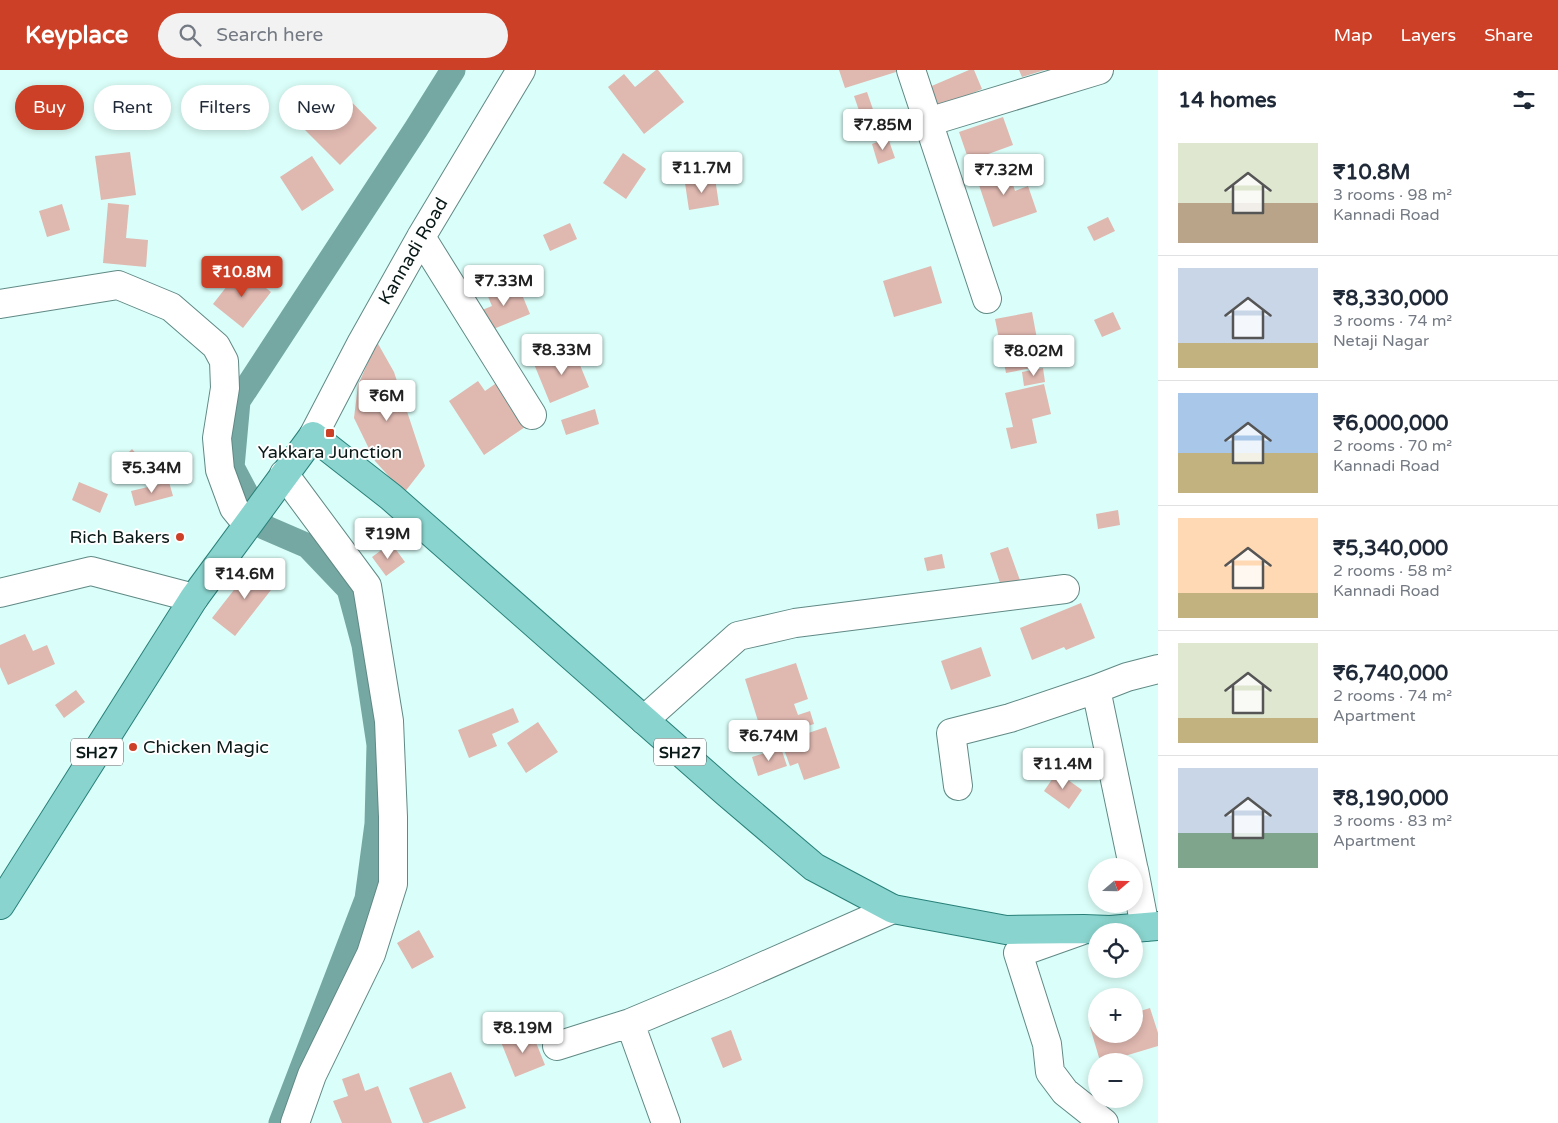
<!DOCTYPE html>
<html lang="en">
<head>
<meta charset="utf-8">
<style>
	body { margin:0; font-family:"Varela Round",sans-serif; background:#f2f2f3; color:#1f2937; height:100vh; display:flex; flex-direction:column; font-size:19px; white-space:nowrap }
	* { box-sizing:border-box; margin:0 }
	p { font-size:16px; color:#747a83 }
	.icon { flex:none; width:28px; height:28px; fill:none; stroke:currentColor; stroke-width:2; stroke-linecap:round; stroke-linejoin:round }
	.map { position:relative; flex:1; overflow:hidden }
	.panel { display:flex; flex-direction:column; background:#fff; width:400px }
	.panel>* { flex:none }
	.banner { position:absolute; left:15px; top:15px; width:475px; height:45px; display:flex; gap:10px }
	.needle { width:32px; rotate:70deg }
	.buttons { position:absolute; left:1088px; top:788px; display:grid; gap:10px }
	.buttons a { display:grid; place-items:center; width:55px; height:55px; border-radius:50%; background:#fff; box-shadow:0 2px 8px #0003; font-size:25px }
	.price { position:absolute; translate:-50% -42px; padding:0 11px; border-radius:5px; background:#fff; color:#222; font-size:16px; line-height:32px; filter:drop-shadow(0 1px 2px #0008) }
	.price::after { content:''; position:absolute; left:50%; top:30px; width:15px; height:11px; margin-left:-8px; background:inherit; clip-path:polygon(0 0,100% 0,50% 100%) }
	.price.active { background:#cb4026; color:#fff }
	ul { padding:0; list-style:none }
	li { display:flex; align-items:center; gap:15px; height:125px; padding:0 20px }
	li+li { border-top:1px solid #e0e1e3 }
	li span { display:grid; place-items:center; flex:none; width:140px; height:100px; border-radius:0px; color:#555 }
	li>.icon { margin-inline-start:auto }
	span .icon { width:60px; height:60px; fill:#fffc; stroke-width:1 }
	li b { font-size:21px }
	h2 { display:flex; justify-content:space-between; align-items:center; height:60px; padding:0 20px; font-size:21px }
	.pill { padding:0 18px; border-radius:22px; background:#fff; box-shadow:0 2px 8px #0003; font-size:18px; line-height:45px }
	.pill.active { background:#cb4026; color:#fff }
	header { display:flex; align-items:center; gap:30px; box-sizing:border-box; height:70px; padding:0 25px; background:#cb4026; color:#fff }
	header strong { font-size:24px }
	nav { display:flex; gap:28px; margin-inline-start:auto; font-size:18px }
	.search { width:350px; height:45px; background:#f2f2f3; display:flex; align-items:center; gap:12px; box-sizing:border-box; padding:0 18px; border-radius:28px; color:#747a83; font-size:19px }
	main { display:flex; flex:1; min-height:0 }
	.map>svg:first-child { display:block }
</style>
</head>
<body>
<header>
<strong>Keyplace</strong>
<div class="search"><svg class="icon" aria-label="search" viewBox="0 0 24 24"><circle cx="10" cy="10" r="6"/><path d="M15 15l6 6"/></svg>Search here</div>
<nav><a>Map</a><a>Layers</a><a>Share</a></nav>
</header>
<main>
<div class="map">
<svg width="1158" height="1053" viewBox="0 0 1158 1053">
	<rect width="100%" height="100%" fill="#dafef9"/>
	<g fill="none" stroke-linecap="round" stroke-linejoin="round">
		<path stroke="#75a8a2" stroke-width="25" d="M281 1053 367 829 377 754 379 675 364 575 349 519 308 476 264 457 232 397 238 331 416 59 453 0"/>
	</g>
	<path fill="#dfb8b0" d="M656 0H658L684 32 644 64 608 17 624 4 635 17Z
		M839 0H896V2L845 18Z
		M969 0H974L982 19 936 39 927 18Z
		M1019 0H1045L1022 7Z
		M337 17 377 58 340 95 299 54Z
		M867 22 878 54 865 58 854 26Z
		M1003 47 1013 75 969 91 959 62Z
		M888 68 895 88 878 94 872 74Z
		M130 82 136 125 101 130 95 86Z
		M623 83 646 99 626 129 603 113Z
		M312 86 334 120 302 141 280 107Z
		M1006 92 1015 121 1028 116 1037 142 993 157 975 103Z
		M715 108 719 135 689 140 685 113Z
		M108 133 129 135 126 168 148 170 146 197 103 193Z
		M62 134 70 160 47 167 39 141Z
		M1108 147 1115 161 1094 171 1087 157Z
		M570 153 577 169 550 181 543 165Z
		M931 196 942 233 894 247 883 211Z
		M241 198 271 222 243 258 213 234Z
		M516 210 530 244 486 262 477 242 492 236 486 222Z
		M1032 242 1042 296 1006 303 995 249Z
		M1113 242 1121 259 1102 267 1094 250Z
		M377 272 394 302 425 396 404 423 375 391 354 348 358 315Z
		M573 278 589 317 550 333 534 294Z
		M1043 298 1045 312 1024 316 1022 302Z
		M505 307 511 336 525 357 484 385 449 331 478 311 485 321Z
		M1044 314 1051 344 1032 349 1037 373 1011 379 1006 358 1013 357 1005 323Z
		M595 339 599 354 566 365 561 350Z
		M132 379 140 388 125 404 116 395Z
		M79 412 108 424 100 443 72 430Z
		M169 412 173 426 135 436 131 421Z
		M1118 440 1120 455 1098 459 1096 444Z
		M391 473 405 492 386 506 372 487Z
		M1008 477 1021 513 1002 519 990 483Z
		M942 484 945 498 927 501 924 488Z
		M255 493 278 511 235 566 212 548Z
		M1081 533 1095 568 1066 580 1064 577 1032 590 1020 558Z
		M25 564 33 581 47 575 55 594 8 615 0 597V575Z
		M981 577 991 606 951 620 941 591Z
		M796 593 808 629 794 634 798 645 810 641 814 654 779 665 782 672 826 657 840 698 804 710 798 693 790 696 782 674 763 680 755 652 758 651 745 609Z
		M76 620 85 632 64 648 55 635Z
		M513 638 519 652 492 664 497 676 469 688 458 660Z
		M538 652 558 682 526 703 507 673Z
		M781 678 787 696 758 706 752 687Z
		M1057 702 1082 720 1069 739 1044 721Z
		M419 860 434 887 412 899 397 873Z
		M1150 938 1158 963V976L1108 991H1100L1090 957 1096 955V964H1134V943Z
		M531 960 545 995 515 1007 501 972Z
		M731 960 742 990 723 998 711 968Z
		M451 1002 466 1038 428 1053H423L409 1018Z
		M359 1003 365 1021 378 1016 392 1053H342L333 1031 348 1026 342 1009Z"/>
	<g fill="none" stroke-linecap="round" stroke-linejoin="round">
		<defs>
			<path id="minor" d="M911 0 987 229
				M928 52 1099 0
				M421 167 532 345
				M0 234 118 215 171 237 216 276 224 291 225 318 217 368 220 400 234 438 247 454
				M313 366 362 272 421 167 521 0
				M284 404 367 516 389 651 393 747V814L371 884 312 1005 295 1053
				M0 523 91 501 194 528
				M1096 619 1133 796
				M644 650 738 566 795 553 1065 519
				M958 716 951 663 1010 648 1096 619 1127 607 1158 599
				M1134 800 1145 857
				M1080 861 1018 883 1047 974 1050 1002 1065 1022 1104 1053
				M630 953 666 1053
				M557 976 630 953 723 914 893 839"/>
			<path id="major" d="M0 835 194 528 313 366 391 427 727 723 814 797 893 839 1006 860 1084 859 1110 860 1158 856"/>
		</defs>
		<use href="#minor" stroke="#608985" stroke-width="30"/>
		<use href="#major" stroke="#288079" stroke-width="30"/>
		<use href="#minor" stroke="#fff" stroke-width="28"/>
		<use href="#major" stroke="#89d4ce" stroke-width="28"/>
	</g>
	<g fill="#cb4026" stroke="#fff" stroke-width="2">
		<rect x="325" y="358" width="10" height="10" rx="2.5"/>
		<circle cx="180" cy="467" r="5"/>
		<circle cx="133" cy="677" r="5"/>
	</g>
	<g text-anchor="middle" stroke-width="4" stroke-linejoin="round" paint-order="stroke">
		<g fill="#fff" stroke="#525e5d" stroke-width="1">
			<rect x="71" y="668.5" width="52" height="27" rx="4"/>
			<rect x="654" y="668.5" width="52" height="27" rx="4"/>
		</g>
		<g font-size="16" font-weight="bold" fill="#081917">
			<text x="97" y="688">SH27</text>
			<text x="680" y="688">SH27</text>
		</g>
		<g font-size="18" fill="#081917" stroke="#fff">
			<text transform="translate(413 181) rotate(-60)" y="6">Kannadi Road</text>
		</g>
		<g font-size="18" fill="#081917" stroke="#fff">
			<text x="330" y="388">Yakkara Junction</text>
			<text x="170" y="473" text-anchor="end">Rich Bakers</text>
			<text x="143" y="683" text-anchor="start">Chicken Magic</text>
		</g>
	</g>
</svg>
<div class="buttons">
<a><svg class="needle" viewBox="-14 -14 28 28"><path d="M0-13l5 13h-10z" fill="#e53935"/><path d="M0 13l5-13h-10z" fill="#747a83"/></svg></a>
<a><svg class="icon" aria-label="locate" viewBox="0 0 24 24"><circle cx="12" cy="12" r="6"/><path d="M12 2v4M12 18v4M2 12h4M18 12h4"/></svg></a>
<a>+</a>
<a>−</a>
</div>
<b class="price" style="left:883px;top:81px">₹7.85M</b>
<b class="price" style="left:702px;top:124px">₹11.7M</b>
<b class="price" style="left:1004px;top:126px">₹7.32M</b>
<b class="price active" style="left:242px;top:228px">₹10.8M</b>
<b class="price" style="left:504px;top:237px">₹7.33M</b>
<b class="price" style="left:562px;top:306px">₹8.33M</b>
<b class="price" style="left:1034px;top:307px">₹8.02M</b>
<b class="price" style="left:387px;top:352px">₹6M</b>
<b class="price" style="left:152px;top:424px">₹5.34M</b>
<b class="price" style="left:388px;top:490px">₹19M</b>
<b class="price" style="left:245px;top:530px">₹14.6M</b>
<b class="price" style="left:769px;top:692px">₹6.74M</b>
<b class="price" style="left:1063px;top:720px">₹11.4M</b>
<b class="price" style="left:523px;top:984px">₹8.19M</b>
<div class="banner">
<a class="pill active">Buy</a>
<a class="pill">Rent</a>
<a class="pill">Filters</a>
<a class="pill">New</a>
</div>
</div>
<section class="panel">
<h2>14 homes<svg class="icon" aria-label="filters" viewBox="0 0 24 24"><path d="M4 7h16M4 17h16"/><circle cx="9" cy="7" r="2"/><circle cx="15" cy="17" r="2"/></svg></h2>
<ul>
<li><span style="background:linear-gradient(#dfe7d0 60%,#b9a48a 0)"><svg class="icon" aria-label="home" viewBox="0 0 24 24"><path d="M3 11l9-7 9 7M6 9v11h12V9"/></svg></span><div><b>₹10.8M</b><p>3 rooms · 98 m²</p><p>Kannadi Road</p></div></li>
<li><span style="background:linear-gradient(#c9d6e8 75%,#c2b280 0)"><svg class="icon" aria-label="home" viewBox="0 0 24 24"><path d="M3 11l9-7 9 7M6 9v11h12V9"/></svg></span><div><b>₹8,330,000</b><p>3 rooms · 74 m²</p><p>Netaji Nagar</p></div></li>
<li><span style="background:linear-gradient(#a9c7e8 60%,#c2b280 0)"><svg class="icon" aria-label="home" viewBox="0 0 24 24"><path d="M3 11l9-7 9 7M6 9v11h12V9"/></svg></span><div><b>₹6,000,000</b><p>2 rooms · 70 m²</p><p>Kannadi Road</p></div></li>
<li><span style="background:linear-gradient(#ffd9b3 75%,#c2b280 0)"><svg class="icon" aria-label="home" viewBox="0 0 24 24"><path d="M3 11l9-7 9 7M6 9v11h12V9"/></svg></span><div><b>₹5,340,000</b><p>2 rooms · 58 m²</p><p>Kannadi Road</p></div></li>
<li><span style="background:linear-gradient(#dfe7d0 75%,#c2b280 0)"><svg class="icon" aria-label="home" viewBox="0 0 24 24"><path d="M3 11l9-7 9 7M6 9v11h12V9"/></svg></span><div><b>₹6,740,000</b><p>2 rooms · 74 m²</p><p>Apartment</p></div></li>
<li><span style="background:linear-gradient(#c9d6e8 65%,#7fa58c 0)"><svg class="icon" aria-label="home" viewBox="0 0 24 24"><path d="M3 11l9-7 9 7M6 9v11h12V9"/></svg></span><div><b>₹8,190,000</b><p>3 rooms · 83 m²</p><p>Apartment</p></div></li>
</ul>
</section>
</main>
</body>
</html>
